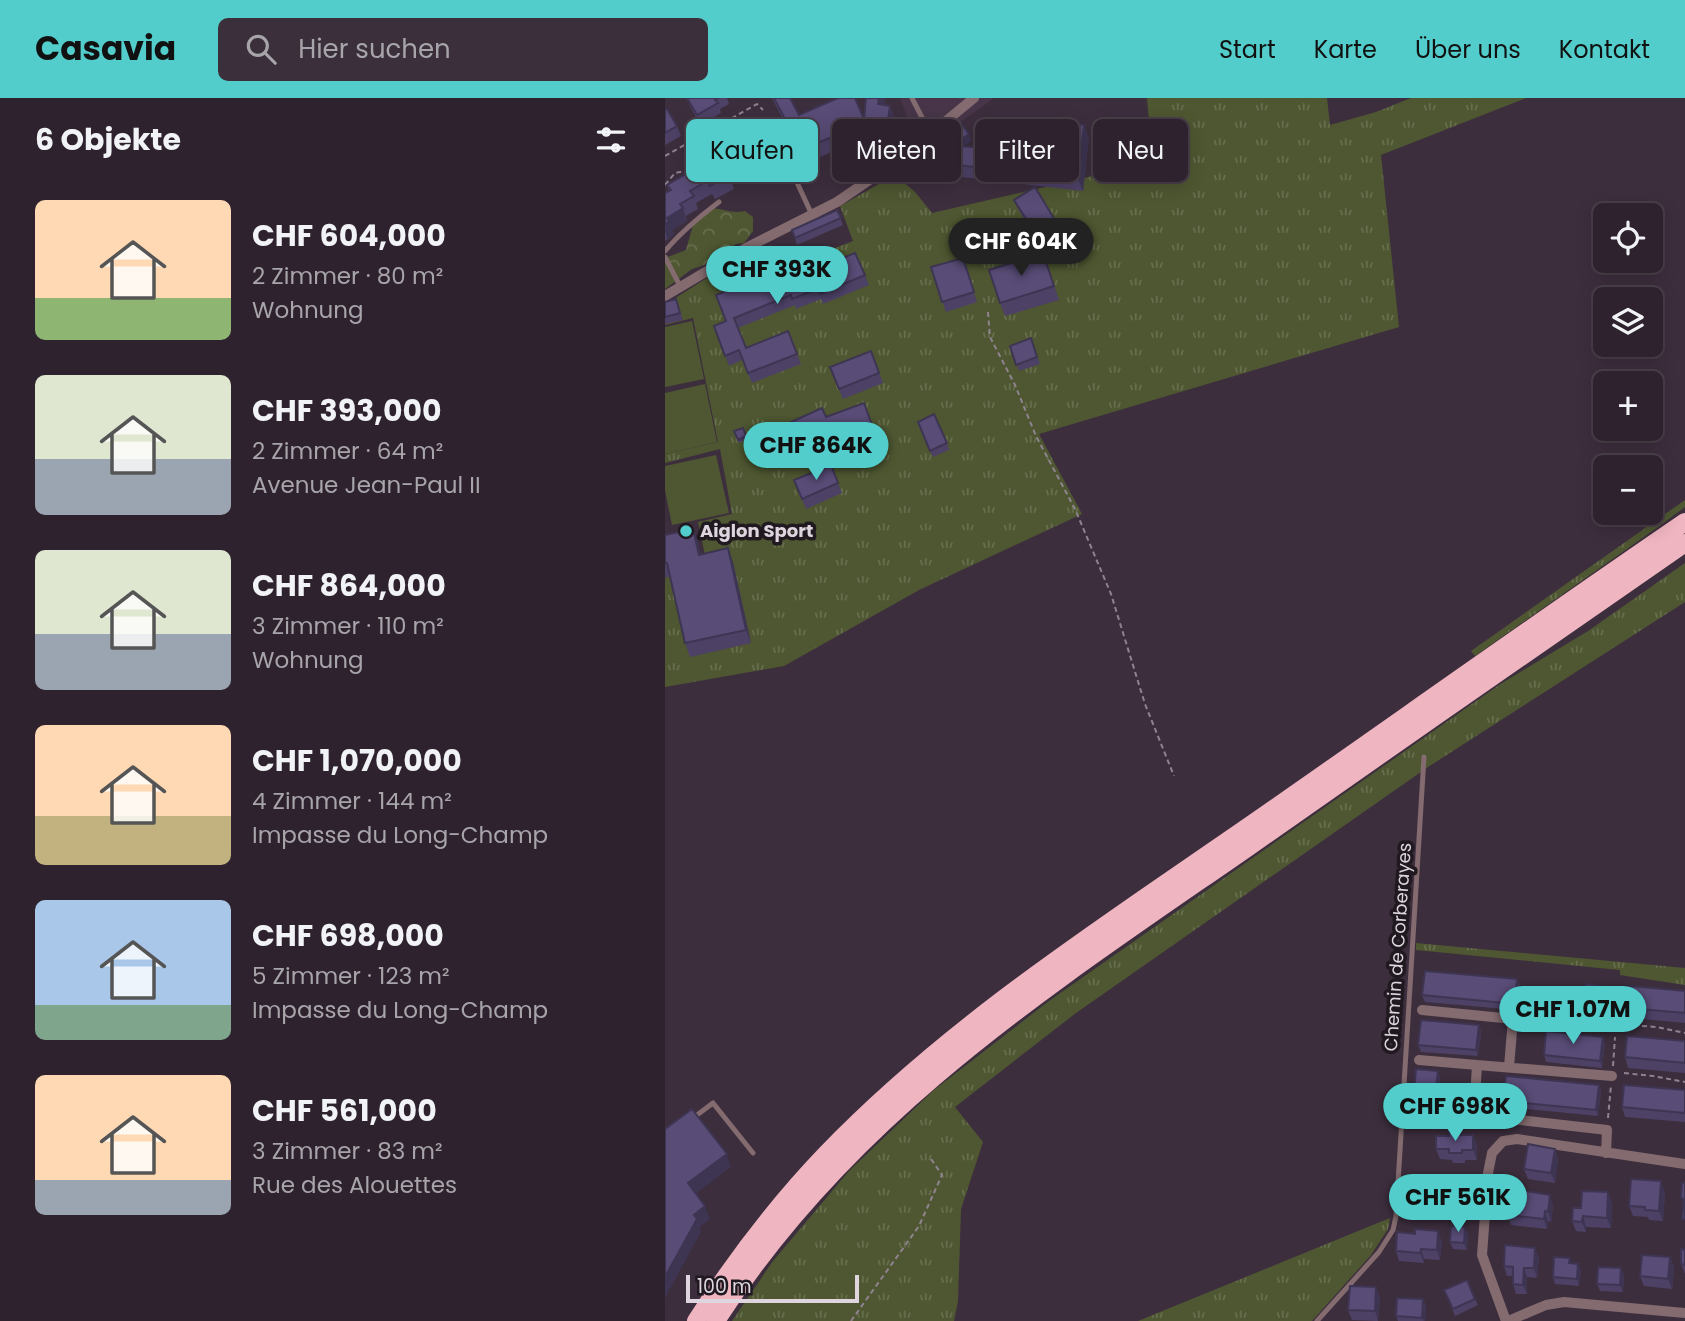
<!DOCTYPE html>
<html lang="de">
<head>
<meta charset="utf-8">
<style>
	body { margin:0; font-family:Poppins,sans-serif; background:#3a2f3a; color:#f1f3f6; height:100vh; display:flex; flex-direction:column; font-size:26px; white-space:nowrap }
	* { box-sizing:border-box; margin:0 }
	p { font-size:23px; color:#a7a4aa }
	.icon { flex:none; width:38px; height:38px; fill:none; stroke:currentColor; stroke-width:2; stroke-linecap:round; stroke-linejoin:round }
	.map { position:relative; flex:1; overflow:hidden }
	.details { display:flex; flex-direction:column; background:#2e222e; width:665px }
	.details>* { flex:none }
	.top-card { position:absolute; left:21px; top:21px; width:665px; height:63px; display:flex; gap:14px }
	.fabs { position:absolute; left:928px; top:105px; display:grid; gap:14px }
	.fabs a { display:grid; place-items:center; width:70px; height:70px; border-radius:10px; background:#2e222e; box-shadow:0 4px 18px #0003,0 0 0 2px #493f4a; font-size:35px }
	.scale { position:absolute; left:21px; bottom:18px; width:173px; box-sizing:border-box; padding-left:7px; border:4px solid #ded5de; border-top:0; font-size:19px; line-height:24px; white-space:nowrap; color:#ded5de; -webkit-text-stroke:5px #201920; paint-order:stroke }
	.price { position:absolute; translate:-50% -60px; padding:0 16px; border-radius:24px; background:#52cdcb; color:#111; font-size:23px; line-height:46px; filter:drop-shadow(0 2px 4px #0008) }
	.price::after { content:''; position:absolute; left:50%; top:42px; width:21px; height:16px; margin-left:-10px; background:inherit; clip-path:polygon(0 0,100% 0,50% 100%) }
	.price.active { background:#222; color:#fff }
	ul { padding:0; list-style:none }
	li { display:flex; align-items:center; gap:21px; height:175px; padding:0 35px }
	li span { display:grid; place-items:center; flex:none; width:196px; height:140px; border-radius:10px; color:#555 }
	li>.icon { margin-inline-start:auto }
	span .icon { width:84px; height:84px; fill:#fffc; stroke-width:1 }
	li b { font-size:30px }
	h2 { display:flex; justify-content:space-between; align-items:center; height:84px; padding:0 35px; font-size:30px }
	.chip { padding:0 24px; border-radius:10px; background:#2e222e; box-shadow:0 4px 18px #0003,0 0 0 2px #493f4a; font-size:24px; line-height:63px }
	.chip.active { background:#52cdcb; color:#111 }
	header { display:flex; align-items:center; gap:42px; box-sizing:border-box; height:98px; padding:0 35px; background:#52cdcb; color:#111 }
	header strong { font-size:33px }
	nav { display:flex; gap:38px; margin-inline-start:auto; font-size:24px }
	.search { width:490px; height:63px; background:#3a2f3a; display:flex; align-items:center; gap:18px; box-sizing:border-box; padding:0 24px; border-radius:10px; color:#a7a4aa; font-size:26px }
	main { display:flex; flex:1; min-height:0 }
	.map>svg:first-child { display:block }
</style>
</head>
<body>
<header>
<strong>Casavia</strong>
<div class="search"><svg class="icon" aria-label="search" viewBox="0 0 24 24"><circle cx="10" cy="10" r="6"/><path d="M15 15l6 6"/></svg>Hier suchen</div>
<nav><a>Start</a><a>Karte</a><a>Über uns</a><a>Kontakt</a></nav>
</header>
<main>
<section class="details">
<h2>6 Objekte<svg class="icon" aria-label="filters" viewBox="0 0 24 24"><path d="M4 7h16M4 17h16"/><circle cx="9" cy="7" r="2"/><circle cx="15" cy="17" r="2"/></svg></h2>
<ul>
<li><span style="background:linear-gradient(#ffd9b3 70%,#8fb573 0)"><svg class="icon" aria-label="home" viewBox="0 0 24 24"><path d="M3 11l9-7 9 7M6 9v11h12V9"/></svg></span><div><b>CHF 604,000</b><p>2 Zimmer · 80 m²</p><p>Wohnung</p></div></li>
<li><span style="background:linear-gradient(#dfe7d0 60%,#9aa5b1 0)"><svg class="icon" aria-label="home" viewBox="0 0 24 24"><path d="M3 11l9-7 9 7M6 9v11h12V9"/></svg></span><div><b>CHF 393,000</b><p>2 Zimmer · 64 m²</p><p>Avenue Jean-Paul II</p></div></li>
<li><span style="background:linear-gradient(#dfe7d0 60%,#9aa5b1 0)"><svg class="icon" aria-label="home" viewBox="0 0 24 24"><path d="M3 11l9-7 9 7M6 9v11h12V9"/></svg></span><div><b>CHF 864,000</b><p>3 Zimmer · 110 m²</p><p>Wohnung</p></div></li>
<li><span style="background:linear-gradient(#ffd9b3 65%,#c2b280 0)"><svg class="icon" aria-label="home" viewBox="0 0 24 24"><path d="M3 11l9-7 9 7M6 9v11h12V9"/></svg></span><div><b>CHF 1,070,000</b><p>4 Zimmer · 144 m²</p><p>Impasse du Long-Champ</p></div></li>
<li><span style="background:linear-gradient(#a9c7e8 75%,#7fa58c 0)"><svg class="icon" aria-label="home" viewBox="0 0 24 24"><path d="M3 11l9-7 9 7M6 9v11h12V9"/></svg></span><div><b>CHF 698,000</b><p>5 Zimmer · 123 m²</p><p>Impasse du Long-Champ</p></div></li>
<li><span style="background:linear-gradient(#ffd9b3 75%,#9aa5b1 0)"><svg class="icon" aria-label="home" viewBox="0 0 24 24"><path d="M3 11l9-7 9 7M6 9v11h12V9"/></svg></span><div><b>CHF 561,000</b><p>3 Zimmer · 83 m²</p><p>Rue des Alouettes</p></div></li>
</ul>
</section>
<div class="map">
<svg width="1020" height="1223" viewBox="0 0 1020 1223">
	<defs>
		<pattern id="grass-tufts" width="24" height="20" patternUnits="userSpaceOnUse" patternTransform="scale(1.75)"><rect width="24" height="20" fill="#4e5731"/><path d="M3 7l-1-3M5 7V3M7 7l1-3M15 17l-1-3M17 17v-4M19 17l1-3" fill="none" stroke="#676e4e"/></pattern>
		<pattern id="forest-crowns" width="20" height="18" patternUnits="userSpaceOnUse" patternTransform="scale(1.75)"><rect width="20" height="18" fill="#4e5731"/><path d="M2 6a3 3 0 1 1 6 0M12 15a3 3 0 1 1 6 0" fill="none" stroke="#676e4e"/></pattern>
	</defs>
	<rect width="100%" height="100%" fill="#3d2e3d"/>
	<path fill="#483549" d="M235 0H329L264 47 246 30Z"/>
	<path fill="url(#grass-tufts)" d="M482 0H662L665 27 711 14 746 0H861L716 57 734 229 374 336 417 416 254 492 119 568 0 589V477L42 467 33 424 67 416 55 351 0 365V356L53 344 28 220 0 227 1 206 42 180 106 147 118 170 188 143 175 108 230 77 250 94 267 115 432 77 488 72Z
		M1020 402V409L993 429 810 558 806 553Z
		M1020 465V504L763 669 411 915 290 1009 318 1044 296 1111 293 1203 289 1223H67L108 1163 184 1073 269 992 384 903 834 587 923 533Z
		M751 845 1020 870V887L955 877V872L751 852Z
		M725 1120 723 1131 706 1157 647 1223H473Z"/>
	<path fill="url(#forest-crowns)" d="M46 110C60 111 67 116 80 113L88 119V133L79 145 71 146 48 164 27 171 0 191V160L21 152 28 127Z"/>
	<path fill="#4e5731" d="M27 223 39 281 0 289V229Z
		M40 286 52 344 0 356V295Z
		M51 357 64 415 7 427 0 392V368Z"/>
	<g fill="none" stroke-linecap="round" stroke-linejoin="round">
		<path stroke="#8f838f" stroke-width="2" stroke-dasharray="5 3.5" stroke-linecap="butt" d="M0 58 92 6 98 12
			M0 87 10 75 31 71
			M323 214 325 239 350 287 371 338 410 411 446 496 480 606 509 678
			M960 927 992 929 1020 935
			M948 968 950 939
			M959 975 988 978 1020 984
			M943 1020 946 987
			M186 1223 254 1128 277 1077 266 1061"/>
		<path stroke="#836b6f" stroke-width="5" d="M247 0 265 35
			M100 22 118 54 147 117
			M0 153C16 134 34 119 54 104
			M0 159 15 188
			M881 924 885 892
			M28 1020 48 1005 88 1055
			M652 1223 714 1154 728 1132 731 1118 759 659"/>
		<path stroke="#836b6f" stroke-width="10" d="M0 198 81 150 172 104 235 61 309 0
			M757 912 848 921 844 969
			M848 921 951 929
			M754 962 812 967 809 1017
			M812 967 947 978
			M750 1010 942 1032 941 1055
			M841 1223 817 1157 823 1075 827 1055 838 1043 852 1041 1020 1066
			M843 1223 881 1207 899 1204 1020 1215"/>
		<path stroke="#efb5c0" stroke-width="18" d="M31 1223C69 1164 112 1107 161 1056 286 926 440 828 587 726 732 625 875 523 1020 424
			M51 1223C184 1015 383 888 582 750 728 648 873 546 1020 445"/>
	</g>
	<path fill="#4d4166" d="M22 0H62L64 6 55 11 56 15 35 27 26 10Z
		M107 0H109L134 17 199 21 201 0H220L219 7 225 8 230 22 228 37 215 33 204 39 207 48 174 62 169 53 148 62V71L143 75 135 70 130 56 132 49Z
		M0 12 12 28 16 38 0 47Z
		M351 28 355 40 353 61 392 65 424 39 418 93 288 78 283 66 295 48 288 36 285 30 306 43 298 48 327 51Z
		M80 52 85 65 64 78 69 91 50 101 47 96 31 105 33 111 21 118 22 123 7 132 9 136 0 143V95L4 93 2 87 36 67 33 57Z
		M349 102 396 132 417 136 420 145 394 157 382 132 370 139 353 111Z
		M172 112 178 127 132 147 127 132Z
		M298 160 312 204 281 214 266 169Z
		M383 168 394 202 340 218 335 205Z
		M138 176 200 177 204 187 158 206 156 201 131 211 130 207 73 230 81 250 123 233 136 266 87 285 77 262 64 268 49 228 61 223Z
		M11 201 18 222 0 226V204Z
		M366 240 375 266 354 273 345 248Z
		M206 253 218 285 178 301 165 269Z
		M199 305 216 351 186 362 178 341 129 362 115 329 161 319Z
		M78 330 83 341 74 345 69 333Z
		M255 330 282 345 284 352 268 359Z
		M129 382 173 385 177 395 141 411Z
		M0 437 33 444 35 456 68 464 86 545 25 559 20 545 5 478 0 480Z
		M852 881 855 888 852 912 760 904 757 897Z
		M1020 893V925L967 920 963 910Z
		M944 895 942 920 920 917 918 911Z
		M814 927 816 934 813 958 756 954 753 947Z
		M1020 943V975L963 970 960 959Z
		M940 945 937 970 881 964 879 957Z
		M773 973 775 980 773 1004 751 1002 749 995Z
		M934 987 936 994 933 1018 841 1009 838 1003Z
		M1020 992V1024L960 1019 957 1009Z
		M796 1034 797 1037H808L812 1047V1062H800V1065H788L787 1062 775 1061 771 1051 784 1038Z
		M890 1051 893 1061 890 1085 863 1081 859 1071Z
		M781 1080 783 1084 800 1096 798 1112 794 1111 792 1119 756 1116 749 1098 765 1081Z
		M1000 1094 998 1123 984 1122 983 1119 968 1118 964 1108Z
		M947 1105 946 1130 921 1129V1134L911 1133 907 1123 916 1110Z
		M888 1107 886 1124 883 1123 882 1131 846 1127 839 1110Z
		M800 1129 803 1136 802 1152 788 1151 785 1144Z
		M777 1143 775 1162 759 1161V1165L734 1163 731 1153Z
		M1020 1152V1176L1016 1166Z
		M874 1159 872 1180 862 1179V1196H851L848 1186V1178H842L839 1168Z
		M1005 1159 1009 1169 1007 1191 979 1188 975 1178Z
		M907 1166H913L916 1173 914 1188 890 1186 888 1179Z
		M956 1170 959 1177 958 1194 935 1193 932 1186Z
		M711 1189 715 1200 713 1223 687 1222 683 1212Z
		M779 1192 810 1201 813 1207 790 1218Z
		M758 1201 761 1208 760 1223H733L731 1218Z"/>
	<path fill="#3e3553" d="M214 0H220L218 20 213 6Z
		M225 8 230 22 228 37 223 23Z
		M419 27 424 39 418 93 413 81Z
		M351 28 355 40 351 72 347 60Z
		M304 36 306 43 296 50 294 43Z
		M143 49 148 62V71L143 75 138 62Z
		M18 110 22 123 7 132 9 136 3 142 0 133 2 120Z
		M28 431 33 444 39 470 34 457Z
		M63 450 68 464 86 545 81 532Z
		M852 881 855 888 852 912 850 906Z
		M942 889 944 895 942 920 939 913Z
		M814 927 816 934 813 958 811 952Z
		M938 939 940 945 937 970 935 963Z
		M773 973 775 980 773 1004 770 997Z
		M934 987 936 994 933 1018 931 1012Z
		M808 1037 812 1047V1062L808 1052Z
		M890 1051 893 1061 890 1085 886 1075Z
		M62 1056 66 1069 28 1098 23 1085Z
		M996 1083 1000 1094 998 1123 994 1113Z
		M797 1086 800 1096 798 1112 795 1102Z
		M943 1094 947 1105 946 1130 942 1120Z
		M885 1097 888 1107 886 1124 883 1114Z
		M790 1101 794 1111 792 1119 789 1109Z
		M40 1108 45 1121 35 1129 36 1134 0 1200V1179L29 1117Z
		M880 1113 883 1123 882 1131 879 1121Z
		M918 1118 921 1129V1134L917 1124Z
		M800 1129 803 1136 802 1152 799 1145Z
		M773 1133 777 1143 775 1162 772 1152Z
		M870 1150 874 1159 872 1180 869 1170Z
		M756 1151 759 1161V1165L755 1155Z
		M1005 1159 1009 1169 1007 1191 1003 1181Z
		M913 1166 916 1173 914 1188 912 1181Z
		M859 1170 862 1179V1196L858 1187Z
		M956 1170 959 1177 958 1194 955 1187Z
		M711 1189 715 1200 713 1223 710 1213Z
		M758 1201 761 1208 760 1223H759L757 1220Z"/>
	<path fill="#594c77" stroke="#3e3553" stroke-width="2" d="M22 0H53L50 2 53 5 32 17Z
		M109 0H125L134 17 173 0H190L199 21 201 0H214L213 6 225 8 223 23 210 20 199 25 202 35 169 49 164 40 143 49V58L138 62 130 56 133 46Z
		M2 11 12 28 0 35V12Z
		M294 23 304 36 294 43 285 30 289 24Z
		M397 24 419 27 413 81 283 66 286 47 327 51 330 26 351 28 347 60 392 65Z
		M70 35 80 52 57 66 64 78 45 88 42 83 25 93 29 98 15 106 18 110 2 120 4 123 0 127V95L6 92 2 87 38 66 33 57Z
		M370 89 396 132 411 125 417 136 390 148 378 123 367 130 349 102Z
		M172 112 176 120 130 140 127 132Z
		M190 155 200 177 155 196 152 191 127 201 126 197 69 220 81 250 123 233 132 256 83 275 74 252 60 258 49 228 61 223 51 197 115 172 114 169 132 162 138 176Z
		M378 155 389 188 335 205 324 172Z
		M298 160 309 194 277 204 266 169Z
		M11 201 15 215 0 219V204Z
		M366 240 372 259 351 267 345 248Z
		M206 253 214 275 174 291 165 269Z
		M199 305 212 341 182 352 174 331 125 352 115 329 157 310 161 319Z
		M269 316 282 345 265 353 253 324Z
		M78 330 81 338 73 342 69 333Z
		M166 367 173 385 137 401 129 382Z
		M28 431 34 457 63 450 81 532 20 545 2 465H0V437Z
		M760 873 852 881 850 906 757 897Z
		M921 886 942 889 939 913 918 911Z
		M965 888 1020 893V915L963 910Z
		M756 922 814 927 811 952 753 947Z
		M881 933 938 939 935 963 879 957Z
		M962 938 1020 943V965L960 959Z
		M751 971 773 973 770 997 749 995Z
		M841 978 934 987 931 1012 838 1003Z
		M959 987 1020 992V1015L957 1009Z
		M27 1011 62 1056 23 1085 40 1108 29 1117 32 1121 0 1179V1031Z
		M784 1034H796V1037H808V1052H797V1055H784V1051H771V1038H784Z
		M863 1046 890 1051 886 1075 859 1071Z
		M765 1078 781 1080V1084L797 1086 795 1102 790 1101 789 1109 752 1106 753 1098H749L751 1080 765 1081Z
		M966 1081 996 1083 994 1113 980 1112V1109L964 1108Z
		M1017 1085H1020V1121H1017L1019 1101 1016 1100Z
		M841 1092H855L885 1097 883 1114 880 1113 879 1121 842 1117 843 1111 839 1110Z
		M917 1093 943 1094 942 1120 918 1118 917 1124 907 1123 908 1110H916Z
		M786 1128 800 1129 799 1145 785 1144Z
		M750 1131 773 1133 772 1152 756 1151 755 1155 731 1153 732 1134 750 1136Z
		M840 1147 870 1150 869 1170H859L858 1187 848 1186V1169L839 1168Z
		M1016 1151 1020 1152V1167L1016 1166Z
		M977 1157 1005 1159 1003 1181 975 1178Z
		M889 1159 905 1160 904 1165 913 1166 912 1181 888 1179Z
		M933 1169 956 1170 955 1187 932 1186Z
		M802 1182 810 1201 788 1211 779 1192Z
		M685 1188 711 1189 710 1213 683 1212Z
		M732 1200 758 1201 757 1220 731 1218Z"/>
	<circle fill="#52cdcb" stroke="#201920" stroke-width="2.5" cx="21" cy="433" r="7"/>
	<g text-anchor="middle" stroke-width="7" stroke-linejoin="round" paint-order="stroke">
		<g font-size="18" font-weight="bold" fill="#ded5de" stroke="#201920" text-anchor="start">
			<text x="35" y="439">Aiglon Sport</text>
		</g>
		<g font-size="18" fill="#ded5de" stroke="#201920">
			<text transform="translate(733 849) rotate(-86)" y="6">Chemin de Corberayes</text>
		</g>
	</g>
</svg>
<div class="fabs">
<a><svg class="icon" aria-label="locate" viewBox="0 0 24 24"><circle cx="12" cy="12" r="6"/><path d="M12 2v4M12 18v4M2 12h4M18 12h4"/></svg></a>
<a><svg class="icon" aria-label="layers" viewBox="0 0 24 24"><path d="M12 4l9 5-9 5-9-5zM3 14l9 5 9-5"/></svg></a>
<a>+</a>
<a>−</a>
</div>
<div class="scale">100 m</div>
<b class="price active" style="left:356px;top:180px">CHF 604K</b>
<b class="price" style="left:112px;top:208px">CHF 393K</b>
<b class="price" style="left:151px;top:384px">CHF 864K</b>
<b class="price" style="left:908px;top:948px">CHF 1.07M</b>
<b class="price" style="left:790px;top:1045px">CHF 698K</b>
<b class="price" style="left:793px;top:1136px">CHF 561K</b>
<div class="top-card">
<a class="chip active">Kaufen</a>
<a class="chip">Mieten</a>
<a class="chip">Filter</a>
<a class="chip">Neu</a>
</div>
</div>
</main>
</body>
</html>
